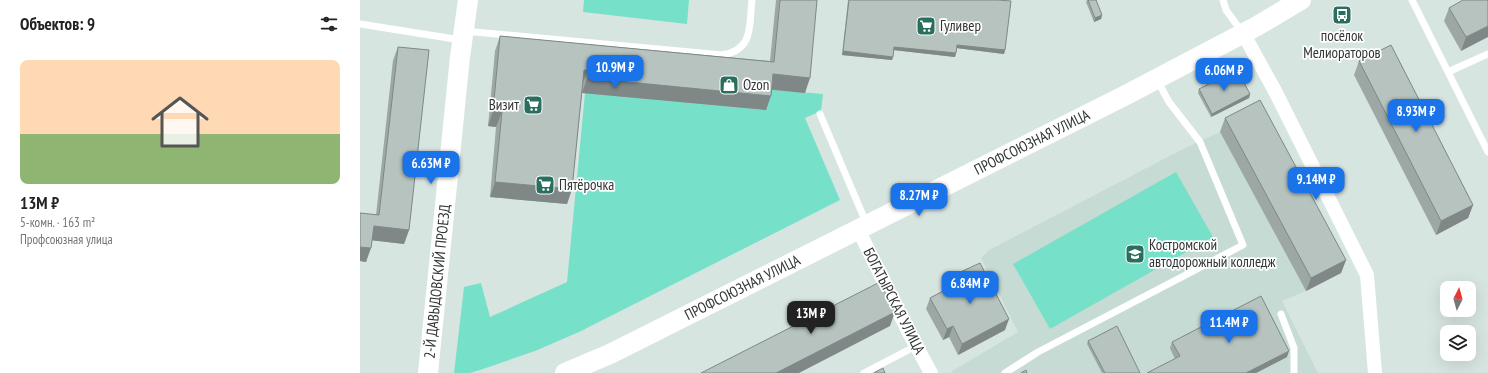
<!DOCTYPE html>
<html lang="ru">
<head>
<meta charset="utf-8">
<style>
	body { margin:0; font-family:"PT Sans Narrow",sans-serif; background:#f2f2f2; color:#222; height:100vh; display:flex; flex-direction:column; font-size:15px; white-space:nowrap }
	* { box-sizing:border-box; margin:0 }
	p { font-size:13px; color:#767676 }
	.icon { flex:none; width:22px; height:22px; fill:none; stroke:currentColor; stroke-width:2; stroke-linecap:round; stroke-linejoin:round }
	.map { position:relative; flex:1; overflow:hidden }
	.details { display:flex; flex-direction:column; background:#fff; width:360px }
	.details>* { flex:none }
	.needle { width:26px; rotate:6deg }
	.tools { position:absolute; left:1080px; top:281px; display:grid; gap:8px }
	.tools a { display:grid; place-items:center; width:36px; height:36px; border-radius:8px; background:#fff; box-shadow:0 4px 16px #0002; font-size:20px }
	.price { position:absolute; translate:-50% -34px; padding:0 9px; border-radius:8px; background:#1a73e8; color:#fff; font-size:13px; line-height:26px; filter:drop-shadow(0 1px 2px #0008) }
	.price::after { content:''; position:absolute; left:50%; top:24px; width:12px; height:9px; margin-left:-6px; background:inherit; clip-path:polygon(0 0,100% 0,50% 100%) }
	.price.selected { background:#222; color:#fff }
	ul { padding:0; list-style:none }
	li { display:grid; align-content:center; gap:8px; height:212px; padding:0 20px }
	li+li { border-top:1px solid #e0e0e0 }
	li span { display:grid; place-items:center; height:124px; border-radius:8px; color:#555 }
	li>.icon { margin-inline-start:auto }
	span .icon { width:72px; height:72px; fill:#fffc; stroke-width:1 }
	li b { font-size:17px }
	h2 { display:flex; justify-content:space-between; align-items:center; height:48px; padding:0 20px; font-size:17px }
	main { display:flex; flex:1; min-height:0 }
	.map>svg:first-child { display:block }
</style>
</head>
<body>
<main>
<section class="details">
<h2>Объектов: 9<svg class="icon" aria-label="filters" viewBox="0 0 24 24"><path d="M4 7h16M4 17h16"/><circle cx="9" cy="7" r="2"/><circle cx="15" cy="17" r="2"/></svg></h2>
<ul>
<li><span style="background:linear-gradient(#ffd9b3 60%,#8fb573 0)"><svg class="icon" aria-label="home" viewBox="0 0 24 24"><path d="M3 11l9-7 9 7M6 9v11h12V9"/></svg></span><div><b>13M ₽</b><p>5-комн. · 163 m²</p><p>Профсоюзная улица</p></div></li>
</ul>
</section>
<div class="map">
<svg width="1128" height="373" viewBox="0 0 1128 373">
	<rect width="100%" height="100%" fill="#d7e5e1"/>
	<path fill="#c5dbd4" d="M860 132 946 291 922 301 958 373H593L592 371 658 332 621 258 629 250 825 148Z"/>
	<path fill="#76e1c8" d="M224 0H329L327 24 223 12Z
		M408 89 463 94 461 111 445 118 480 200 219 332 175 351 120 370 110 373H94L104 287 121 283 130 317 207 282 225 93 406 110Z
		M816 172 853 237 690 329 653 264Z"/>
	<g fill="none" stroke-linecap="round" stroke-linejoin="round">
		<path stroke="#fff" stroke-width="7" d="M863 0 866 10 882 32
			M1052 0 1088 72 1128 54
			M0 24 101 40
			M104 31 362 55C394 50 389 26 392 0
			M1088 72 1128 152
			M460 114 507 225
			M921 314 934 348V373
			M504 373 556 346
			M645 373 678 352 883 245 840 142 809 102 797 80"/>
		<path stroke="#fff" stroke-width="14" d="M883 33 915 91 1007 275 1015 373
			M498 229 548 331 571 373"/>
		<g stroke="#fff" stroke-width="20">
			<path id="s1" d="M68 373 100 57 108 0"/>
			<path id="s2" d="M205 373 250 354 768 94 897 26 941 0"/>
		</g>
	</g>
	<path fill="#9da8a4" d="M416 0H457L445 93 412 90 406 110 222 93 212 189 207 204 130 197 136 127 128 126 135 51 140 36 410 61Z
		M488 0H637L645 50 644 54 597 48 596 53 595 57 534 50 532 60 482 55Z
		M727 0H736L742 15 741 19 734 22 726 2Z
		M1128 0 1101 51 1084 21 1089 8Z
		M38 47 49 230 44 244 12 240 6 262 0 261V213L16 215 33 60Z
		M999 61 1113 205 1108 218 1076 235 994 75Z
		M839 89 890 94 889 98 851 117 838 93Z
		M865 118 986 260 981 273 946 291 860 132Z
		M594 275 645 330 598 355 589 337 583 340 566 309 570 298 591 287 590 286Z
		M728 341 780 373H742L727 344Z
		M812 342 927 357 896 373H787L815 359 810 348Z"/>
	<path fill="#7f8886" d="M742 15 741 19 734 22 735 18Z
		M1128 26V37L1101 51 1106 37Z
		M597 45 645 50 644 54 596 48Z
		M534 47 596 53 595 57 533 50Z
		M483 51 533 57 532 60 482 55Z
		M224 70H228L222 85Z
		M413 74 450 78 445 93 408 89Z
		M227 78 411 96 406 110 222 93Z
		M890 94 889 98 851 117 852 114Z
		M133 111 142 112 136 127 128 126Z
		M135 182 212 189 207 204 130 197Z
		M1113 205 1108 218 1076 235 1081 221Z
		M14 226 49 230 44 244 9 240Z
		M0 247 11 248 6 262 0 261Z
		M986 260 981 273 946 291 951 278Z
		M535 312 530 326 439 373H416Z
		M649 319 645 330 598 355 602 344Z
		M593 326 589 337 583 340 587 329Z
		M929 351 927 357 896 373H886Z"/>
	<path fill="#b6c3bf" stroke="#7f8886" d="M420 0H457L450 78 413 74 411 96 227 78 228 70H224L212 189 135 182 142 112 133 111 140 36 414 62Z
		M489 0H637L651 1 645 50 597 45 596 53 534 47 533 57 483 51Z
		M728 0H736L742 15 735 18Z
		M1103 0H1128V26L1106 37 1089 8Z
		M1031 45 1113 205 1081 221 999 61Z
		M38 47 69 50 49 230 14 226 11 248 0 247V213L19 215Z
		M877 70 890 94 852 114 839 89Z
		M900 100 986 260 951 278 865 118Z
		M620 263 649 319 602 344 593 326 587 329 570 298 598 283 594 275Z
		M520 282 535 312 416 373H341Z
		M901 296 929 351 886 373H787L820 356 812 342Z
		M757 326 780 373H745L728 341Z
		M523 368 525 373H514Z
		M666 370 667 373H661Z"/>
	<defs>
		<symbol id="bus-square" viewBox="-11 -11 22 22"><rect x="-9" y="-9" width="18" height="18" rx="4" fill="#2a6e5f" stroke="#fff"/><path d="M-5-6H5V4H4V6H2V4H-2V6H-4V4H-5ZM-3.5-4V0h7V-4ZM-3.5 1.2v1.5H-2V1.2ZM2 1.2v1.5H3.5V1.2Z" fill="#fff"/></symbol>
		<symbol id="supermarket-square" viewBox="-11 -11 22 22"><rect x="-9" y="-9" width="18" height="18" rx="4" fill="#2a6e5f" stroke="#fff"/><path d="M-6-5.5h2.5l.6 2H6L4.5 2H-2.5L-4.4-4H-6ZM-1.5 3.2a1.3 1.3 0 1 0 .1 0ZM3 3.2a1.3 1.3 0 1 0 .1 0Z" fill="#fff"/></symbol>
		<symbol id="shop-square" viewBox="-11 -11 22 22"><rect x="-9" y="-9" width="18" height="18" rx="4" fill="#2a6e5f" stroke="#fff"/><path d="M-5-2.5h2.3a2.7 3.5 0 0 1 5.4 0H5L5.5 6h-11ZM-1.5-2.5h3a1.5 2.3 0 0 0-3 0Z" fill="#fff"/></symbol>
		<symbol id="university-square" viewBox="-11 -11 22 22"><rect x="-9" y="-9" width="18" height="18" rx="4" fill="#2a6e5f" stroke="#fff"/><path d="M0-5L7-2L0 1L-7-2ZM-4 1L0 2.5L4 1V4Q0 6-4 4Z" fill="#fff"/></symbol>
	</defs>
	<g fill-rule="evenodd">
		<use href="#bus-square" x="971" y="4" width="22" height="22"/>
		<use href="#supermarket-square" x="555" y="15" width="22" height="22"/>
		<use href="#shop-square" x="358" y="74" width="22" height="22"/>
		<use href="#supermarket-square" x="162" y="94" width="22" height="22"/>
		<use href="#supermarket-square" x="174" y="174" width="22" height="22"/>
		<use href="#university-square" x="764" y="243" width="22" height="22"/>
	</g>
	<g text-anchor="middle" stroke-width="3.5" stroke-linejoin="round" paint-order="stroke">
		<g font-size="15" fill="#303534" stroke="#fff" text-anchor="start">
			<text x="580" y="31">Гуливер</text>
			<text x="982" y="41" text-anchor="middle">посёлок<tspan x="982" dy="17">Мелиораторов</tspan></text>
			<text x="383" y="90">Ozon</text>
			<text x="159" y="110" text-anchor="end">Визит</text>
			<text x="199" y="190">Пятёрочка</text>
			<text x="789" y="250">Костромской<tspan x="789" dy="17">автодорожный колледж</tspan></text>
		</g>
		<g font-size="15" fill="#303534" stroke="#fff">
			<text dy="5" stroke="none"><textPath href="#s2" startOffset="521">ПРОФСОЮЗНАЯ УЛИЦА</textPath></text>
			<text dy="5" stroke="none"><textPath href="#s1" startOffset="92">2-Й ДАВЫДОВСКИЙ ПРОЕЗД</textPath></text>
			<text dy="5" stroke="none"><textPath href="#s2" startOffset="197">ПРОФСОЮЗНАЯ УЛИЦА</textPath></text>
			<text transform="translate(534 301) rotate(63)" y="5">БОГАТЫРСКАЯ УЛИЦА</text>
		</g>
	</g>
</svg>
<div class="tools">
<a><svg class="needle" viewBox="-14 -14 28 28"><path d="M0-13l5 13h-10z" fill="#e53935"/><path d="M0 13l5-13h-10z" fill="#767676"/></svg></a>
<a><svg class="icon" aria-label="layers" viewBox="0 0 24 24"><path d="M12 4l9 5-9 5-9-5zM3 14l9 5 9-5"/></svg></a>
</div>
<b class="price" style="left:255px;top:89px">10.9M ₽</b>
<b class="price" style="left:864px;top:92px">6.06M ₽</b>
<b class="price" style="left:1056px;top:133px">8.93M ₽</b>
<b class="price" style="left:71px;top:185px">6.63M ₽</b>
<b class="price" style="left:956px;top:201px">9.14M ₽</b>
<b class="price" style="left:559px;top:217px">8.27M ₽</b>
<b class="price" style="left:610px;top:305px">6.84M ₽</b>
<b class="price selected" style="left:451px;top:335px">13M ₽</b>
<b class="price" style="left:869px;top:344px">11.4M ₽</b>
</div>
</main>
</body>
</html>
